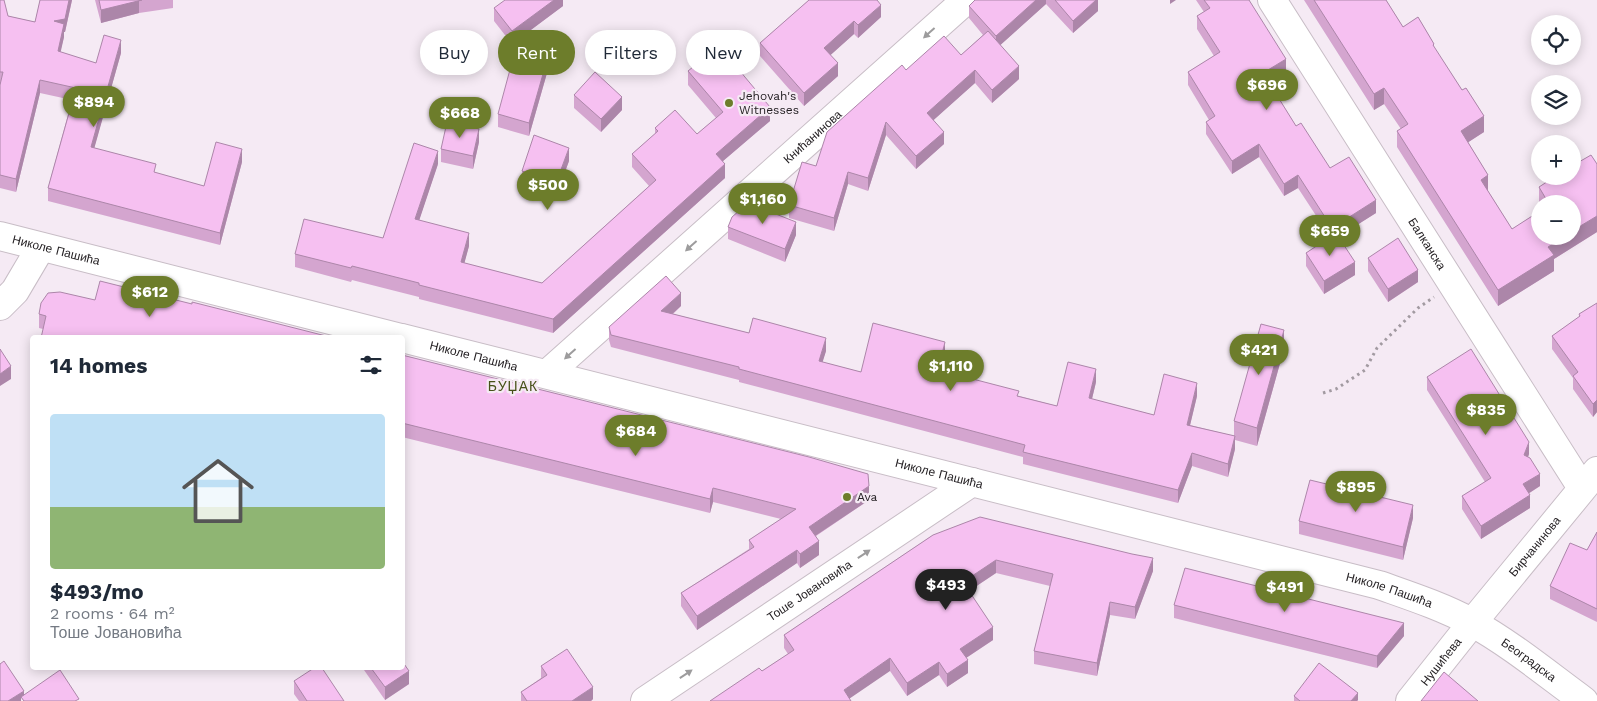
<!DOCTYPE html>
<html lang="en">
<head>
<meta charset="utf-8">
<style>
	body { margin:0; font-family:"Work Sans",sans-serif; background:#f2f2f3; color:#1f2937; height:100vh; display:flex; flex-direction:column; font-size:19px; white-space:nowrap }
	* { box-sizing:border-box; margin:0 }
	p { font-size:16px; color:#747a83 }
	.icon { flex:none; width:28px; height:28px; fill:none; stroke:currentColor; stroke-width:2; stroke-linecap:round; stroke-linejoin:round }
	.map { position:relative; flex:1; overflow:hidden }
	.drawer { position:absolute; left:30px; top:335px; width:375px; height:335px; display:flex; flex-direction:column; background:#fff; border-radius:5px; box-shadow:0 2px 12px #0003 }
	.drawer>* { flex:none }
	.hud { position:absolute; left:420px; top:30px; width:475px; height:45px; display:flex; gap:10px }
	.buttons { position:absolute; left:1531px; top:15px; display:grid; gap:10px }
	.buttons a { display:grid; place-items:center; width:50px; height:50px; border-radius:50%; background:#fff; box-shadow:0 2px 12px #0003; font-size:25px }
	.price { position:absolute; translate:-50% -42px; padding:0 11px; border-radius:18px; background:#6d7d2b; color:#fff; font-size:16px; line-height:32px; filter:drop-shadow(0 1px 2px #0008) }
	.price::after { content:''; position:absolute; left:50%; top:30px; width:15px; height:11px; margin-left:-8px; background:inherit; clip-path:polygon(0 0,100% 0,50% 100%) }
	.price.selected { background:#222; color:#fff }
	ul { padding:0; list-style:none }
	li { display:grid; align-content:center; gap:10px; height:265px; padding:0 20px }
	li+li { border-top:1px solid #e0e1e3 }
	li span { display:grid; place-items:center; height:155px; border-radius:5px; color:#555 }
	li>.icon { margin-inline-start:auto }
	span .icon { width:90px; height:90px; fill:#fffc; stroke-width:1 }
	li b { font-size:21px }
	h2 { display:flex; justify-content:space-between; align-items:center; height:60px; padding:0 20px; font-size:21px }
	.tag { padding:0 18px; border-radius:22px; background:#fff; box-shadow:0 2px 12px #0003; font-size:18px; line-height:45px }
	.tag.selected { background:#6d7d2b; color:#fff }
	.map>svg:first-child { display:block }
</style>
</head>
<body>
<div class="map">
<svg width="1597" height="701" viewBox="0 0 1597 701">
	<rect width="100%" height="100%" fill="#f5eaf4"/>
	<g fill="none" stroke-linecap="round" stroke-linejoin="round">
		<defs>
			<g id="street">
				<path id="s1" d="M1272 0 1582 488"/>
				<path d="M0 306 15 291 41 247"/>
				<path id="s2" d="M547 374 966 0"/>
				<path id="s3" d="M645 701 972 482"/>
				<path id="s4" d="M1410 701 1472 623"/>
			</g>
			<g id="secondary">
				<path id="s5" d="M0 236 401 338"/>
				<path id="s6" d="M402 338 1379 585C1410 596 1441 606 1471 622 1511 644 1547 674 1584 701"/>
				<path id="s7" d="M1472 623 1597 471"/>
			</g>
		</defs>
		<use href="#street" stroke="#c8bdc6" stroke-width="30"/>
		<use href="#secondary" stroke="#c8bdc6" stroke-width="30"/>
		<path stroke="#a29aa1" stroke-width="3" stroke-dasharray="2.5 4" stroke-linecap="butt" d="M1323 393 1336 389 1365 370 1377 348 1418 308 1434 297"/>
		<use href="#street" stroke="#fff" stroke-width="28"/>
		<use href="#secondary" stroke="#fff" stroke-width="28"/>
	</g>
	<path fill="#d4a5cf" d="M0 0 8 16 35 22 40 0H72L65 32H64V37L60 52 96 63 121 53 94 148 156 173 204 186 242 162 220 245 48 201V188L72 100 40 93 16 192 0 188Z
		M95 0H173V8L139 13 101 23Z
		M563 0V6L512 44 494 21V8Z
		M809 0 881 17 858 38 854 34 830 55 838 76 804 106 760 56V43Z
		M975 0H1098V11L1073 33 1046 4 1000 45 1019 79 992 103 975 83 933 120 944 144 916 169 886 135 868 191 848 184 834 231 789 218V205L816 166 906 70 961 55 983 35 969 18V6Z
		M1196 0H1249L1286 72 1269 83 1296 126 1330 168 1376 213 1338 236 1355 275 1324 294 1306 266V253L1330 237 1298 188 1284 196 1259 157 1232 174 1206 134V122L1209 120 1188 85V72L1214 56 1197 29V16L1204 12Z
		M1304 0H1386L1403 27 1418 17 1434 44V48L1462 90 1466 88 1484 116V132L1468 142 1488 175V191L1512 229 1540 211V236H1572V204H1540V205L1539 203V187L1556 176H1572V166L1591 155 1597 164V232L1554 259V271L1498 306 1397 147V131L1401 129 1384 104 1374 110Z
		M688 71 770 121 723 161 725 178 553 333 419 299V297L352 280 351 282 295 267V254L383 238 438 164 419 220 469 246 464 263 542 283 649 186 632 167V154L655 134V128L697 134 716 118 688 85Z
		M547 73 529 136 498 127V114Z
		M574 95 622 110 601 132 574 108Z
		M479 142 473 169 441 162V149Z
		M569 161 556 196 522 184V171Z
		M728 227 796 235 785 262 728 239Z
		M1368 258 1418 282 1388 302 1368 271Z
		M95 300 192 304 334 338 43 329 39 328V314Z
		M1597 303V412L1593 417 1573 389V378L1552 349V336L1579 317V314Z
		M681 306 673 314 749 333 826 351 822 362 861 372 945 354 941 371 1019 396 1057 406 1096 382 1092 399 1154 415 1197 396 1190 425 1234 436V421L1284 349 1257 446 1235 440V449L1228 477 1192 466 1178 503 1023 464V457L739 382V380L611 347 609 340V327Z
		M402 355 869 500 816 536 819 555 800 568 797 563 697 630 681 606V593L749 549V540L781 519 713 502 710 513 402 437Z
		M32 370V391L31 390V377Z
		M1427 377 1529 454 1528 457 1540 486 1528 494 1530 508 1481 539 1462 509V496L1485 482 1427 390Z
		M1413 518 1403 560 1299 534V521Z
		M1597 532V622L1550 599V586L1587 550Z
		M933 535 1153 571 1135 619 1110 615 1097 676 1034 664V651L1050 586 996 573 969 591 993 640 966 658 968 673 947 687 939 675 907 696 890 671H762L788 654 784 648V635Z
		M1174 605 1404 636 1377 668 1174 618Z
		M541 666 593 699 591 701H521V692L541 678Z
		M364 668H402L409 684 385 700 364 670Z
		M294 681 344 701H299L294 694Z
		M1294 696 1358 700 1357 701H1294Z"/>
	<path fill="#ac86a9" d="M69 0H72L65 32H64V37L58 64V51L54 21Z
		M139 0V13L101 23V10Z
		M554 0H563V6L512 44V31Z
		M1036 0H1046V4L996 49V36Z
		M1096 0H1098V11L1073 33V21Z
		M1170 0H1176L1170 4Z
		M881 5V17L858 38V25Z
		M854 21V34L824 61V48Z
		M121 40V53L91 160V147Z
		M1286 59V72L1263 86V73Z
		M547 60V73L529 136V123Z
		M838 63V76L804 106V93Z
		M1019 66V79L992 103V90Z
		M975 70V83L927 126V113Z
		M40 80V93L16 192V179Z
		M1384 88V104L1374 110V94Z
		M622 97V110L601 132V119Z
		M770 107V121L716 167V154Z
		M1484 116V132L1461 147V131Z
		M886 122V135L868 191V178Z
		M479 129V142L473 169V156Z
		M944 132V144L916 169V156Z
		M1259 144V157L1232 174V161Z
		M569 148V161L556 196V183Z
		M242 149V162L220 245V233Z
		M438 151V164L415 233V219Z
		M725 164V178L553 333V319Z
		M848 172V184L834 231V218Z
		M1298 175V188L1284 196V184Z
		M1488 175V191L1481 196V180Z
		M1376 200V213L1332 241V228Z
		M1597 216V232L1554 259V271L1498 306V290L1548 247 1565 236H1572V231Z
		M796 222V235L785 262V249Z
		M469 233V246L461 276V262Z
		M1355 262V275L1324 294V281Z
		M1418 270V282L1388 302V289Z
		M681 293V306L661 324V311Z
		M1284 330V349L1257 446V428Z
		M826 338V351L819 374V361Z
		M945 342V354L938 383V370Z
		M11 366V379L0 386V374Z
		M1096 369V382L1089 411V398Z
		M1197 383V396L1187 438V425Z
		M1597 400V412L1593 417V404Z
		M1235 436V449L1228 477V464Z
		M1529 442V454L1524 468V455Z
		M1192 453V466L1178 503V490Z
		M1540 474V486L1523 497V484Z
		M869 486V500L809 540V527Z
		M713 488V502L710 513V499Z
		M1530 495V508L1481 539V526Z
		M1413 505V518L1403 560V547Z
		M819 541V555L800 568V554Z
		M797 550V563L697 630V616Z
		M1153 558V571L1135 619V607Z
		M996 560V573L963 595V582Z
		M1110 602V615L1097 676V663Z
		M1404 623V636L1377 668V656Z
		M993 627V640L960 662V649Z
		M890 658V671L846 701 844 690Z
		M968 660V673L947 687V674Z
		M939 662V675L907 696V683Z
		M409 671V684L385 700V687Z
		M593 687V699L591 701H572Z
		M24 691V701L21 697V701H8Z
		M1358 693V700L1357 701H1351Z"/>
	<path fill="#f6c0f1" stroke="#ac86a9" d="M0 0H4L8 16 35 22 40 0H69L65 19 54 21 64 24 58 51 96 63 104 35 121 40 91 147 156 164 154 172 204 186 216 142 242 149 220 233 48 188 76 88 40 80 16 179 0 175V85L3 72H0Z
		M99 0H142L101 10Z
		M505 0H554L512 31 494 8Z
		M809 0H877L881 5 858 25 854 21 824 48 838 63 804 93 760 43Z
		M975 0H1036L996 36 969 6Z
		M1055 0H1096L1073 21Z
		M1204 0H1249L1286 59 1263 73 1296 126 1301 123 1330 168 1349 157 1376 200 1332 228 1298 175 1284 184 1259 144 1232 161 1206 122 1215 116 1188 72 1220 52 1197 16 1210 8Z
		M1314 0H1386L1403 27 1418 17 1434 44 1433 45 1462 90 1466 88 1484 116 1461 131 1488 175 1481 180 1512 229 1540 211V236H1565L1548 247 1554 255 1498 290 1397 131 1408 124 1384 88 1374 94Z
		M988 31 1019 66 992 90 975 70 927 113 944 132 916 156 886 122 868 178 848 172 834 218 789 205 802 162 816 166 827 132 902 65 906 70 944 36 961 55Z
		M719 46 770 107 716 154 725 164 553 319 419 285V283L352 266 351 268 295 254 304 219 383 238 414 143 438 151 415 219 469 233 461 262 542 283 656 180 632 154 658 131 655 128 675 110 697 134 723 112 688 71Z
		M515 51 547 60 529 123 498 114Z
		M595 72 622 97 601 119 574 95Z
		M447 122 479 129 473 156 441 149Z
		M534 135 569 148 556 183 522 171Z
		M1591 155 1597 164V216L1572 231V204H1549L1539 187 1556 176H1572V166Z
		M748 203 796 222 785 249 728 227 732 217Z
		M1336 233 1355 262 1324 281 1306 253Z
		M1398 238 1418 270 1388 289 1368 258Z
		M666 276 681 293 661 311 749 333 753 318 826 338 819 361 861 372 873 323 945 342 938 370 1019 391 1017 396 1057 406 1068 362 1096 369 1089 398 1154 415 1164 374 1197 383 1187 425 1235 436 1228 464 1192 453 1178 490 1023 452 1025 445 739 369V367L611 335 609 327Z
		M100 281 192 304V302L334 338H41L46 316 39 314 41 303 48 293 60 292 95 300Z
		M1597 303V400L1593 404 1573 376 1578 372 1552 336 1580 316 1579 314Z
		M1261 324 1284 330 1257 428 1234 421Z
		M0 349 11 366 0 374Z
		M1471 349 1529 442 1524 455 1530 458 1540 474 1523 484 1530 495 1481 526 1462 496 1491 478 1427 377Z
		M402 355 809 457 868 474 869 486 809 527 819 541 800 554 797 550 697 616 681 593 754 547 749 540 796 509 713 488 710 499 402 423Z
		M1310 480 1413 505 1403 547 1299 521Z
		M980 517 1132 554 1153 558 1135 607 1110 602 1097 663 1034 651 1053 574 996 560 963 582 993 627 960 649 968 660 947 674 939 662 907 683 890 658 844 690 851 701H710L759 668 762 671 794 650 784 635 933 535Z
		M1597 532V609L1550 586 1570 543 1587 550Z
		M1185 568 1404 623 1377 656 1174 605Z
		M567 649 593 687 572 701H527L521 692 547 675 541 666Z
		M4 661 24 691 8 701H0V664Z
		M402 661 409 671 385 687 371 668H402Z
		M1319 663 1358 693 1351 701H1300L1294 696Z
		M314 668H322L344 701H307L294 681Z
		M60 670 79 699 75 701H24L21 697Z
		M1444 672 1478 701H1421Z"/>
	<defs><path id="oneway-solid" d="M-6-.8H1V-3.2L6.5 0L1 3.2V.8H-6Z" transform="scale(1.25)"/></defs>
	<g fill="#9d9c9d">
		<use href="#oneway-solid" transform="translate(929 33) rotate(138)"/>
		<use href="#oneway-solid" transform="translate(691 246) rotate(138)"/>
		<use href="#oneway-solid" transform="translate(570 354) rotate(138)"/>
		<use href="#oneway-solid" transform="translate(864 554) rotate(-34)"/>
		<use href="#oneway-solid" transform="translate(686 674) rotate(-34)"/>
	</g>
	<g fill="#6d7d2b" stroke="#f5eaf4" stroke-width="2">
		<circle cx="729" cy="103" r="5"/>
		<circle cx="847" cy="497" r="5"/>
	</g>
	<g text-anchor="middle" stroke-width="4.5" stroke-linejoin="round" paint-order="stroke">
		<g font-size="12" fill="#262225" stroke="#f5eaf4" text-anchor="start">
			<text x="739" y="100">Jehovah's<tspan x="739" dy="14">Witnesses</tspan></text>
			<text x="857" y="501">Ava</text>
		</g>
		<g font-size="12" fill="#262225" stroke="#f5eaf4">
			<text dy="4" stroke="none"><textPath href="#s2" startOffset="356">Книћанинова</textPath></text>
			<text dy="4" stroke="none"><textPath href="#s1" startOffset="289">Балканска</textPath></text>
			<text dy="4" stroke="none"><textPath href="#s5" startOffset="58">Николе Пашића</textPath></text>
			<text dy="4" stroke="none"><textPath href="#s6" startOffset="74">Николе Пашића</textPath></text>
			<text dy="4" stroke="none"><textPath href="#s6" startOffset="554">Николе Пашића</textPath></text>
			<text dy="4" stroke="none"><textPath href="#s7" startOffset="99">Бирчанинова</textPath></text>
			<text dy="4" stroke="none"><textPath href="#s6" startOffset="1019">Николе Пашића</textPath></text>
			<text dy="4" stroke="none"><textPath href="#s3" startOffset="198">Тоше Јовановића</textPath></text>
			<text dy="4" stroke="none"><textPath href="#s6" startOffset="1176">Београдска</textPath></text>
			<text dy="4" stroke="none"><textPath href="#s4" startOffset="50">Нушићева</textPath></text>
		</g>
		<g font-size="14" letter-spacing="1" fill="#475119" stroke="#f5eaf4">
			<text x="513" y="391">БУЏАК</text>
		</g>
	</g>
</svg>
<div class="buttons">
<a><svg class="icon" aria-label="locate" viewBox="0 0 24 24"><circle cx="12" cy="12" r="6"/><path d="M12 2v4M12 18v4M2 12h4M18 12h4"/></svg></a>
<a><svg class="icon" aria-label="layers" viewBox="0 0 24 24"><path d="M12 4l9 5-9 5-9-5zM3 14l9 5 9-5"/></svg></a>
<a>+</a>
<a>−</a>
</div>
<b class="price" style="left:1267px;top:111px">$696</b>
<b class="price" style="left:94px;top:128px">$894</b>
<b class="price" style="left:460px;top:139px">$668</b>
<b class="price" style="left:548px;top:211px">$500</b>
<b class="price" style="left:763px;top:225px">$1,160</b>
<b class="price" style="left:1330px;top:257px">$659</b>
<b class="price" style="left:150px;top:318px">$612</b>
<b class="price" style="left:1259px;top:376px">$421</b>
<b class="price" style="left:951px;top:392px">$1,110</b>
<b class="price" style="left:1486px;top:436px">$835</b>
<b class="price" style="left:636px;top:457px">$684</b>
<b class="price" style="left:1356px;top:513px">$895</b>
<b class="price selected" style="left:946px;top:611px">$493</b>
<b class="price" style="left:1285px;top:613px">$491</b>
<div class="hud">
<a class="tag">Buy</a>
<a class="tag selected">Rent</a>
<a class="tag">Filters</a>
<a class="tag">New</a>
</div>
<section class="drawer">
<h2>14 homes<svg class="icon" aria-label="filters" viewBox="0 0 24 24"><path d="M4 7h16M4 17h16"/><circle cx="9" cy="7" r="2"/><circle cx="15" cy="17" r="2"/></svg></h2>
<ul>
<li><span style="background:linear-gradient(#bfe0f5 60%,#8fb573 0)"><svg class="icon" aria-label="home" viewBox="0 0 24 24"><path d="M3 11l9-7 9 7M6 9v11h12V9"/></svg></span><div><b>$493/mo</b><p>2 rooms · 64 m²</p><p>Тоше Јовановића</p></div></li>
</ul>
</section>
</div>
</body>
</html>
